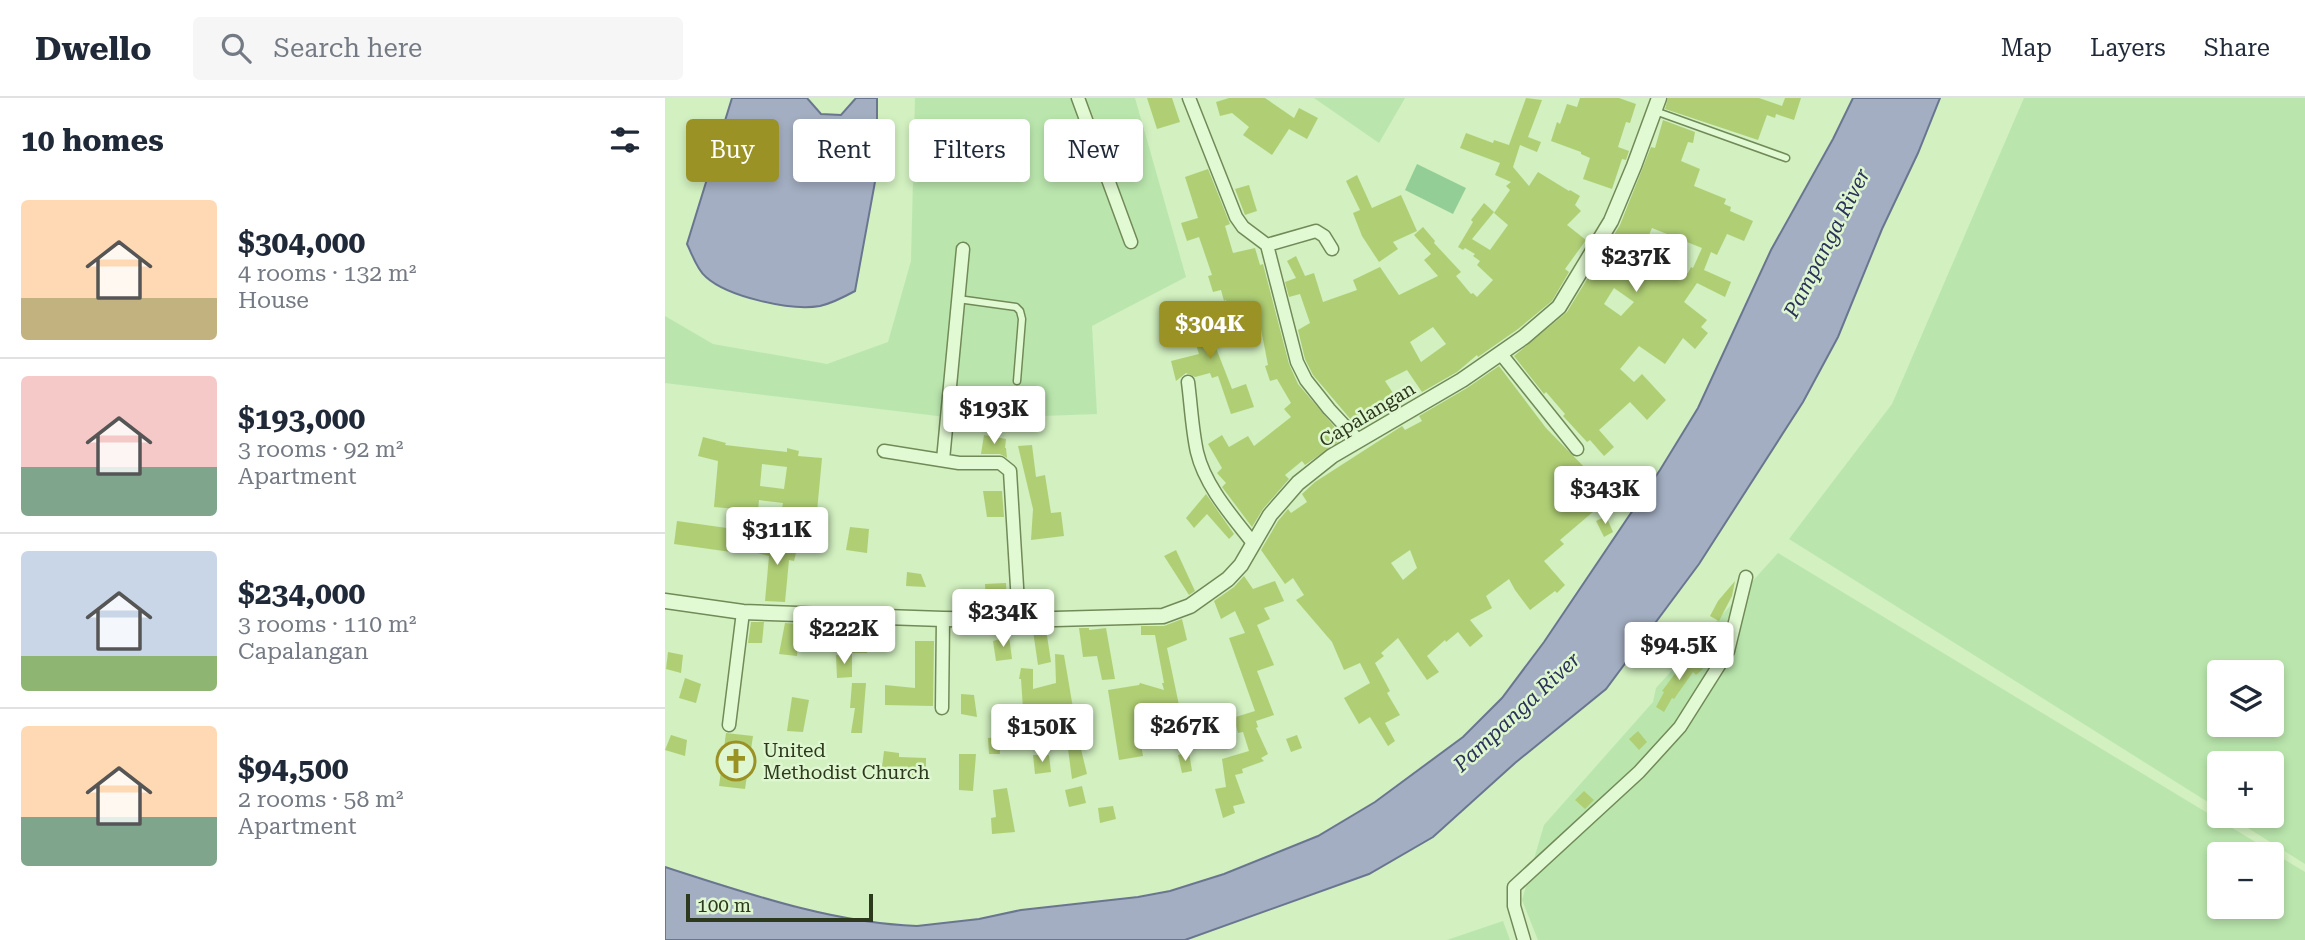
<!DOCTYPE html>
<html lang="en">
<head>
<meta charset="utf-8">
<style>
	body { margin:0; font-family:"Roboto Serif",serif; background:#f6f6f7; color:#1f2937; height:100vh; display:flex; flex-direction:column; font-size:26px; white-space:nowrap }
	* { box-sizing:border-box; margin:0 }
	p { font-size:23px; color:#747a83 }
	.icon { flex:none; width:38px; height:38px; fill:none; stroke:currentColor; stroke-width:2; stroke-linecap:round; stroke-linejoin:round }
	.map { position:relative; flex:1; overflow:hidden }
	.drawer { display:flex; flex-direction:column; background:#fff; width:665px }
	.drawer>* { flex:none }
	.guide { position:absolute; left:21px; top:21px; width:665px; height:63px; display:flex; gap:14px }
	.buttons { position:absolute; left:1542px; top:562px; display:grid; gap:14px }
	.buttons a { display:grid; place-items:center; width:77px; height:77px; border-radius:7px; background:#fff; box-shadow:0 4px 10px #0003; font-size:35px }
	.scale { position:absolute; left:21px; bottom:18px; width:187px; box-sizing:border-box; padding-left:7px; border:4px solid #2d391c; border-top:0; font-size:19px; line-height:24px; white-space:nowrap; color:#2d391c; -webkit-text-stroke:5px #def7d0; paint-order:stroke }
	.price { position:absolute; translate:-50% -60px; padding:0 16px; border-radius:7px; background:#fff; color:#222; font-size:23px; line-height:46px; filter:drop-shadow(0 2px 4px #0008) }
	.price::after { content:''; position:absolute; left:50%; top:42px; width:21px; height:16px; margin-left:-10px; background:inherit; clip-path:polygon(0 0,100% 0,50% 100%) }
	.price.on { background:#9b9225; color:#fff }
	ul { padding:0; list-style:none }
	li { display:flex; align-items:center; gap:21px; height:175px; padding:0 21px }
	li+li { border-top:2px solid #e0e1e3 }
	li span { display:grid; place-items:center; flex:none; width:196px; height:140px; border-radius:7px; color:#555 }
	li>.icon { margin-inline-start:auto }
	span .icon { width:84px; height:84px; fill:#fffc; stroke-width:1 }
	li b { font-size:30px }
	h2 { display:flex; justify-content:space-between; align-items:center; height:84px; padding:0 21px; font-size:30px }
	.pill { padding:0 24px; border-radius:7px; background:#fff; box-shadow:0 4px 10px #0003; font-size:24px; line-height:63px }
	.pill.on { background:#9b9225; color:#fff }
	header { display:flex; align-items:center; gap:42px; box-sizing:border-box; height:98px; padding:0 35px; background:#fff; border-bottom:2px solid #e0e1e3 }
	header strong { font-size:33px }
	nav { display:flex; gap:38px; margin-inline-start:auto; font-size:24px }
	.search { width:490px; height:63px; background:#f6f6f7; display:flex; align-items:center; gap:18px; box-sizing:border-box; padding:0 24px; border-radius:7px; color:#747a83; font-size:26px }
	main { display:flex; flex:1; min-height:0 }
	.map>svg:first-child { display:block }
</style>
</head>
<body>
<header>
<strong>Dwello</strong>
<div class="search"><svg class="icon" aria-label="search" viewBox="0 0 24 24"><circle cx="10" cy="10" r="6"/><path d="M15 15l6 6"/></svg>Search here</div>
<nav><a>Map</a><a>Layers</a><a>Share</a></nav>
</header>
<main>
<section class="drawer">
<h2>10 homes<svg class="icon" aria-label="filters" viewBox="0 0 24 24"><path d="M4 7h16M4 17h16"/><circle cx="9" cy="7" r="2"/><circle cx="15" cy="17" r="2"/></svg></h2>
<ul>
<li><span style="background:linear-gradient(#ffd9b3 70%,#c2b280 0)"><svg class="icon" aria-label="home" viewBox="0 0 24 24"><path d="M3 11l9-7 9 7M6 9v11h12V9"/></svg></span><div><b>$304,000</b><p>4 rooms · 132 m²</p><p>House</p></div></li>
<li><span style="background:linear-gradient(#f6c9c9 65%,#7fa58c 0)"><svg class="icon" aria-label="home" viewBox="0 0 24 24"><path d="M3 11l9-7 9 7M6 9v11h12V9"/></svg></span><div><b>$193,000</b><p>3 rooms · 92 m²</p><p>Apartment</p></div></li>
<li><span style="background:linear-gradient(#c9d6e8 75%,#8fb573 0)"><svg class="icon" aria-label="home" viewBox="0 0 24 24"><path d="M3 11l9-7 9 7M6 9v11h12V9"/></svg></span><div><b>$234,000</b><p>3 rooms · 110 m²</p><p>Capalangan</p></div></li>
<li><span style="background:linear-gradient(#ffd9b3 65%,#7fa58c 0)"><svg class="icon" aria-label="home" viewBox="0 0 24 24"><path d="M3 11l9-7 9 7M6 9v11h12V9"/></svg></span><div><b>$94,500</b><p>2 rooms · 58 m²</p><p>Apartment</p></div></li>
</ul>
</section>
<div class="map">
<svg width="1640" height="842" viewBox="0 0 1640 842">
	<rect width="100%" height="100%" fill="#d2f0c0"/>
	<path fill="#bae6ad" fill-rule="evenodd" d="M250 0H470L521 179 427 228 432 316 297 321 0 285V218L48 246 162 266 223 244 246 163Z
		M649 0H740L714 45Z
		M1359 0H1640V766L1564 718H1606V665H1554V711L1124 441 1227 306ZM1606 574V626H1554V574Z
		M1113 455 1640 774V842H873L857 802 879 727 988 604 991 590ZM1554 756H1606V808H1554Z
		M838 823 845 842H782Z"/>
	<path fill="#94ce97" d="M752 66 801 90 788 116 740 92Z"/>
	<path fill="#a3aec2" stroke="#6a7690" stroke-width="2" d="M67 0H142L156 16 176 17 191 0H212V73L190 193C179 199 168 205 155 208 126 213 63 199 41 179 32 172 27 156 22 146Z
		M1188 0H1275L1253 55 1217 131 1173 239 1138 304 1034 466 941 591 850 665 768 739 704 776 520 842H0V769C81 795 167 825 252 828L314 821 356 812 473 799 505 793 559 776 653 738 710 704 798 639 837 600 879 544 995 372 1033 310 1106 152 1168 41Z"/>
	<path fill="#b0cf75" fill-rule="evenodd" d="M482 0H507L515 24 492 31Z
		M564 0H600L629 20 634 10 653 20 642 41 624 31 607 57 578 37 584 29 567 15 555 18 551 4Z
		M861 0 877 2 863 39 876 44 872 54 855 47 848 69 864 88 873 74 904 93 905 92 915 98 910 107 916 113 902 127 921 142 900 171 904 174 887 203 853 231 813 259 812 257 792 274 757 294 742 272 720 283 736 307 702 326 697 318 687 323 648 277 640 261 633 232 645 225 635 196 624 199 620 184 631 180 622 163 631 158 640 178 649 175 658 204 692 192 688 182 715 169 734 197 773 178 759 162 766 156 749 137 758 129 770 143 769 145 796 174 791 178 806 196 808 195 812 199 828 182 812 167 815 163 808 158 810 156 800 150 798 152 793 149 808 124 806 122 819 105 829 114 807 141 825 152 843 127 829 115 845 92 841 88 846 84 830 77 835 65 795 50 801 35 828 45 829 42 844 47ZM768 229 781 246 756 264 745 244Z
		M915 0H954L971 6 965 25 961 24 953 49 964 53 961 62 957 61 947 91 918 81 925 60 916 56V54L886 43 892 24 895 26 902 6 912 9Z
		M1003 0H1094L1117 8 1120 0H1136L1129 22 1111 16 1110 20 1102 17 1093 42 1000 11Z
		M998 22 1030 34 1028 45 1023 44 1016 63 1035 71 1029 88 1061 101 1059 106 1066 109 1065 113 1088 123 1079 143 1062 136 1052 157 1046 154 1039 172 1066 184 1060 199 1032 185 1019 204 1042 222 1036 229 1043 235 1030 251 1018 240 1000 266 974 248 955 271 969 284 977 276 1001 302 982 322 965 304 934 332 949 349 939 358 925 342 922 344 898 318 900 316 881 294 879 296 849 258 902 214 955 127 986 49 990 50ZM987 130 1037 150 1028 170 1026 169 1023 175 1002 166 978 150ZM949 190 969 204 956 218 939 206Z
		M543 71 565 126 560 128 568 155 590 150 595 167 598 166 624 266 633 286 679 340 640 367 637 363 620 377 624 381 598 411 587 429 557 389 561 385 552 375 557 370 543 346 557 337 564 349 583 338 589 348 626 319 619 311 626 305 612 281 605 283 600 268 603 267 595 226 570 233 561 202 559 203 556 192 548 194 543 178 547 177 534 139 522 143 516 125 533 120 520 79Z
		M692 77 707 110 736 97 752 133 728 144 733 151 714 164 697 138 688 115 695 112 681 83Z
		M584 87 592 113 580 117 570 91Z
		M540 206 553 250H551L567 291 581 286 589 309 566 316 553 278 547 280 545 275 530 279 521 275 511 283 506 263 534 256 520 212Z
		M834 268 881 330 924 374 940 395 924 407 929 413 895 442 899 446 879 463 900 487 892 495 890 493 865 512 850 492 844 481 821 498 827 510 805 522 818 538 805 549 793 534 781 544 780 542 762 558 774 574 762 582 733 540 716 555 719 558 710 565 725 593 722 595 735 617 720 625 730 643 723 648 705 619 694 626 679 600 705 585 695 565 679 572 667 544 631 502 639 497 628 480 620 486 596 452 613 423 623 411 626 415 642 404 637 396 650 384 737 328 740 332 757 323 754 318 802 290ZM745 452 752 470 738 482 726 465Z
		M319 337 341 341 340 350H341L342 360 335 356H316Z
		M38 339 61 345 60 347 122 354V350L134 353 133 358 157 360 149 446 127 443 130 417 116 415 118 405 94 402 93 413 49 409 53 363 33 358ZM97 366 122 369 119 391 95 388Z
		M367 347 371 379 380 377 386 415 396 414 399 438 366 442 368 411 353 348Z
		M318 393H337L339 419H322Z
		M541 396 569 436 564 441 542 416 529 430 521 420Z
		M941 418 948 434 939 439 931 423Z
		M12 423 69 431 66 454 9 446Z
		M185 429 204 431 202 455 181 452Z
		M95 440 133 447 129 463 124 462 120 504 100 503 104 458 92 455Z
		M511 452 530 493 524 497 499 458Z
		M242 474 256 476 261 489 241 488Z
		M579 478 588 491 610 483 619 503 599 510 605 521 592 527 609 567 592 573 609 617 591 623 593 629 591 630 603 656 596 660 599 663 577 671 578 675 570 677 580 705 568 708 570 715 558 720 550 691 561 689 557 661 584 653 578 634 573 635 571 628 549 632 544 610 560 606 564 621 590 613 564 540 580 535 570 513 556 521 549 503 569 489Z
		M1070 483 1067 498 1054 523 1045 518 1053 503Z
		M341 485 342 507 321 508 320 486Z
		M517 521 522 542 502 550 519 631 495 635 496 639 476 646 478 658 454 662 443 592 474 587 475 585 499 592 497 585H499L490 537H476V528H499Z
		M86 524H99L97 545H83Z
		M120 525 135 526 132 558 114 556Z
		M179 527 202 528V555H179Z
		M414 530H424V532L441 530 450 581 437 582 432 558 418 559Z
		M381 531 386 564 373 567 368 533Z
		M344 538 347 561 331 563 328 543Z
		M250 543H269L268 608 220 607V587L250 590Z
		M3 554 18 557 16 575 1 571Z
		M187 556V579L172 580 171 557Z
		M390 556 399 557 409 616 395 618 400 647 386 649 384 635 388 634 384 633 381 627 379 607 358 611 356 581H354L356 570 368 571V591L391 585Z
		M1026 557 1038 571 1031 577 1028 574 1009 601 1007 600 999 614 991 609 999 594 997 593 1015 569 1013 568Z
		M20 580 36 586 31 605 14 600Z
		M187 585H201L197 635H186L190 610H185Z
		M296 596 309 597 312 619 296 616Z
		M127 599 144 602 138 634 122 633Z
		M973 633 982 644 974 652 964 641Z
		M61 635 88 638 80 691 54 688Z
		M6 637 22 642 20 658 0 652Z
		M632 637 637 650 626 654 621 641Z
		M334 639 335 656H324L323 640Z
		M415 647 422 676 407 681 403 651Z
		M219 653 234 655V659L261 660V679L216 677Z
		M524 654 527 673 517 675 513 657Z
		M294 656H311L308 693 294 692Z
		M368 657H384L386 674 370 676Z
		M417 688 421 705 404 709 400 692Z
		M342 690 350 734 327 736 326 720 331 719 328 692Z
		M919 693 929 702 920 711 910 702Z
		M448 708 451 721 435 725 433 710Z"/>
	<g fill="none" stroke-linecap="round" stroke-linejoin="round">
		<defs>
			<path id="service" d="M990 13 1121 60
				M293 201 351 209 355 213 357 221 352 283"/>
			<path id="minor" d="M413 0 466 144
				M524 0 571 119 578 129 602 147 632 264 641 282 664 311 693 342
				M602 147 651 133 659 138 667 151
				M836 256 912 351
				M523 284C526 307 527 331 532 354 540 388 567 418 588 445
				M219 353 294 365H335L345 373 354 522
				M278 362 298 151
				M277 610 278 521
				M64 627 78 514
				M859 842 849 808V789L974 674 1015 629 1063 553 1081 479"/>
			<path id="tertiary" d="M0 503 78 514 278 521 354 522 498 518 525 508 563 481 576 467 605 417 633 385 667 358 797 282 859 239 894 209 946 123 969 68 994 0"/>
		</defs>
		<use href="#service" stroke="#728a57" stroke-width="9"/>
		<use href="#minor" stroke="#728a57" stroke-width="15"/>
		<use href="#tertiary" stroke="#728a57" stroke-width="17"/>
		<use href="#service" stroke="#e2fad4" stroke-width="6"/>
		<use href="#minor" stroke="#e2fad4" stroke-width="12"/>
		<use href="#tertiary" stroke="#e2fad4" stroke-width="14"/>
	</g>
	<defs>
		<symbol id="church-ring" viewBox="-11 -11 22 22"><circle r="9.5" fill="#def7d0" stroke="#9b9225" stroke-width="1.5"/><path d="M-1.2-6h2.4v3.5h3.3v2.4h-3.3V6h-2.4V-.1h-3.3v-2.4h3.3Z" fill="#9b9225"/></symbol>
	</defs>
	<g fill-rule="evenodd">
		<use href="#church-ring" x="49" y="641" width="44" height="44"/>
	</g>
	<g text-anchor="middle" stroke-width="5" stroke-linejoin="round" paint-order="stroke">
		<g font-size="19" fill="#2d391c" stroke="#def7d0">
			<text transform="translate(702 316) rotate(-31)" y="7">Capalangan</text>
		</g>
		<g font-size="19" fill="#2d391c" stroke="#def7d0" text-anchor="start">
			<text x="98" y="659">United<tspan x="98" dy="22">Methodist Church</tspan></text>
		</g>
		<g font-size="21" font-style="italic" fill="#2b3159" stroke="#def7d0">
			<text transform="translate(1162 145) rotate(-63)" y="7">Pampanga River</text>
			<text transform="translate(852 614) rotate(-43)" y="7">Pampanga River</text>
		</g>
	</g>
</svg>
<div class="buttons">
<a><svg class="icon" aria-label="layers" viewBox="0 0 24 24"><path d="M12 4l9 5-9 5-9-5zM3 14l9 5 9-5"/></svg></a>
<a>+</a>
<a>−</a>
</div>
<div class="scale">100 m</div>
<b class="price" style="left:971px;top:196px">$237K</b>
<b class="price on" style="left:545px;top:263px">$304K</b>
<b class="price" style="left:329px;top:348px">$193K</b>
<b class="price" style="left:940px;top:428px">$343K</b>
<b class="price" style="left:112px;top:469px">$311K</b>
<b class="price" style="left:338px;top:551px">$234K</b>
<b class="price" style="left:179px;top:568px">$222K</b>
<b class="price" style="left:1014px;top:584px">$94.5K</b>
<b class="price" style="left:520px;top:665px">$267K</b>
<b class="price" style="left:377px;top:666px">$150K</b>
<div class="guide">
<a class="pill on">Buy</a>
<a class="pill">Rent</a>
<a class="pill">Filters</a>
<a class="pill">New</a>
</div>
</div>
</main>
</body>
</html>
